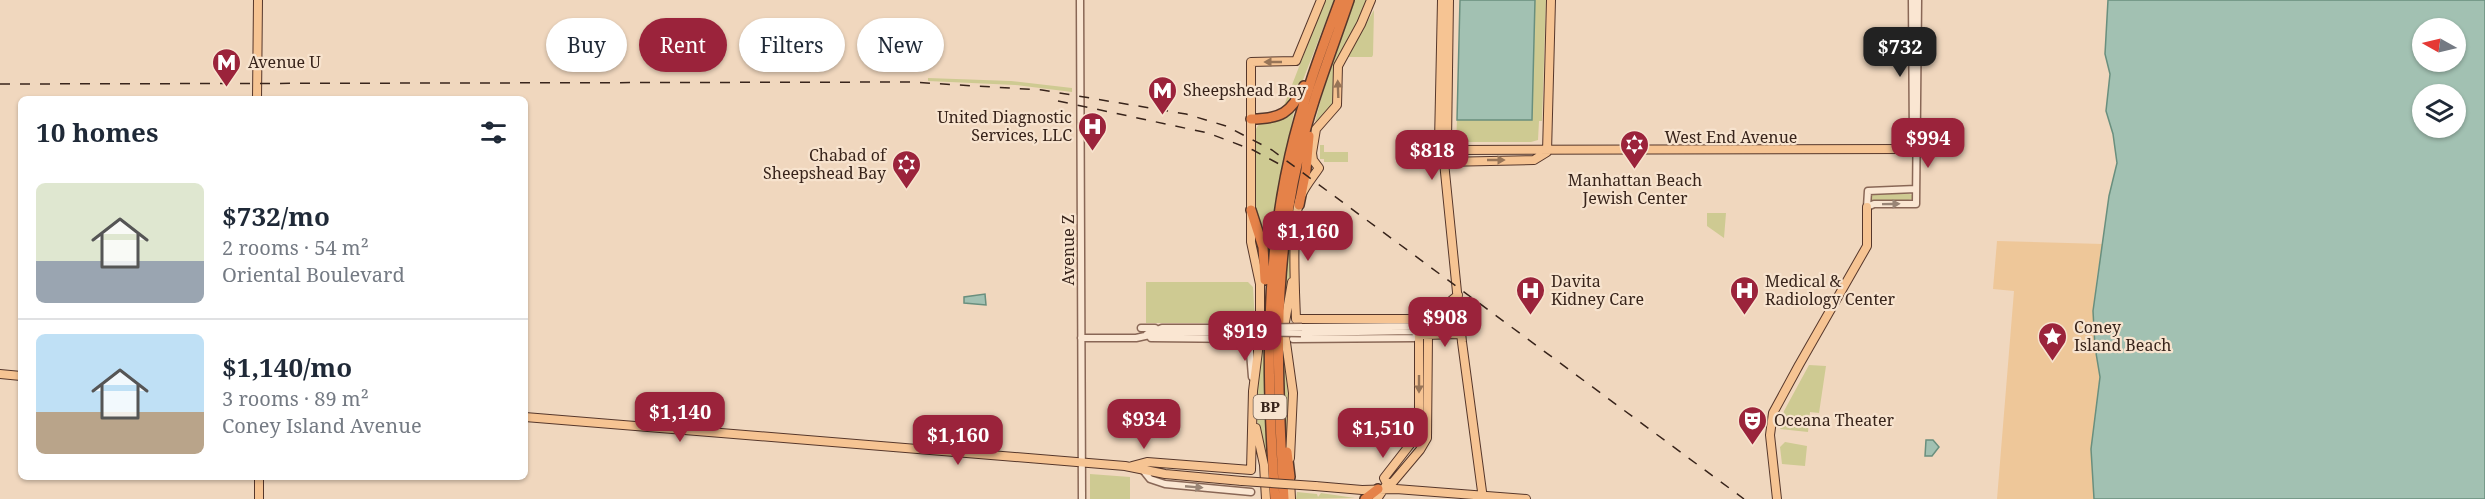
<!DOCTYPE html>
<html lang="en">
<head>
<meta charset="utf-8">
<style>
	body { margin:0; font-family:"Noto Serif",serif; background:#f6f6f7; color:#1f2937; height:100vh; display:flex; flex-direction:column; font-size:22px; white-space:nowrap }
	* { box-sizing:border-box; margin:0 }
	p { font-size:20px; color:#747a83 }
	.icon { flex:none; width:33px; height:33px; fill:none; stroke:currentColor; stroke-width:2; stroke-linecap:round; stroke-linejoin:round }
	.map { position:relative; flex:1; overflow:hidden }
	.drawer { position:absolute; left:18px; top:96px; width:510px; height:384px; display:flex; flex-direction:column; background:#fff; border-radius:9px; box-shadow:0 2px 4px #0004 }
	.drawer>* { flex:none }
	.top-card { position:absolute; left:546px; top:18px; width:570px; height:54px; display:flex; gap:12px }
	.needle { width:39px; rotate:278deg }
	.tools { position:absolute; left:2412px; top:18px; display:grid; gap:12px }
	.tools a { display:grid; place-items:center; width:54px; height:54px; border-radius:50%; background:#fff; box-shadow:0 2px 4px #0004; font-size:30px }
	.price { position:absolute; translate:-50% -51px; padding:0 14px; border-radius:12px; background:#9b233b; color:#fff; font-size:20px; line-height:39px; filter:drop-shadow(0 2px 3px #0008) }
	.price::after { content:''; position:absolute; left:50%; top:36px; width:18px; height:14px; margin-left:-9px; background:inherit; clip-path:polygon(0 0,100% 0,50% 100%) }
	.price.active { background:#222; color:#fff }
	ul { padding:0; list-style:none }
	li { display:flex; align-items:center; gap:18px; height:150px; padding:0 18px }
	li+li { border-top:2px solid #e0e1e3 }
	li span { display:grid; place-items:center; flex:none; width:168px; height:120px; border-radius:9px; color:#555 }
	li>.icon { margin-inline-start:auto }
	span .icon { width:72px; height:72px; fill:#fffc; stroke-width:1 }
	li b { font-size:26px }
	h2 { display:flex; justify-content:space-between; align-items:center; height:72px; padding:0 18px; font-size:26px }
	.chip { padding:0 21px; border-radius:27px; background:#fff; box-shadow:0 2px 4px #0004; font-size:21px; line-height:54px }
	.chip.active { background:#9b233b; color:#fff }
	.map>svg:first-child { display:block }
</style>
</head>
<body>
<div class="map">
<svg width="2485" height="499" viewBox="0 0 2485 499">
	<rect width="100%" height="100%" fill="#f0d7be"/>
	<path fill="#ceca92" d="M1325 0H1334L1296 98 1283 108Z
		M1354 0H1369L1334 65 1332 107 1315 122 1330 64Z
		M1535 0H1546L1542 121H1539L1538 140 1531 142H1456L1457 120H1532Z
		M1374 10 1373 55 1372 57H1347Z
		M928 78 1011 81 1072 88V92L1015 85 928 81Z
		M1292 110 1294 111 1268 260 1255 209V132C1259 117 1279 115 1292 110Z
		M1320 145H1324V152H1348V162H1324V159H1320Z
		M1302 159H1304L1305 166 1296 199 1291 272 1282 319 1283 350 1281 347 1280 338 1288 236Z
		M1872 194H1909L1913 195 1912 199 1908 200H1872Z
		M1707 213H1726L1724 238 1707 226Z
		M1146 282H1248L1253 287 1255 323H1146Z
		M1263 293 1266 304 1264 366 1268 460 1256 416 1255 400 1263 351Z
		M1448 311H1450L1452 329H1431L1430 326Z
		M1282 365H1285L1289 405V435L1286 437Z
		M1809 365 1826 366 1819 413 1810 412 1808 432 1780 429 1784 411Z
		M1785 442 1807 446 1805 466 1782 464 1780 447Z
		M1090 474 1130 477V499H1090Z
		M1297 492 1317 494 1318 497 1321 493 1355 498 1296 499Z"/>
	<path fill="#eec799" d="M1997 241 2103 244 2097 275 2093 311 2095 347 2100 377 2091 449 2094 499H1997L2014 291 1993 289Z"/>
	<path fill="#a2c1b2" stroke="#698f7e" stroke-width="1.5" fill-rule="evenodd" d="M1460 0H1535L1532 120H1457Z
		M2108 0H2485V499H2094L2091 449 2100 377 2095 347 2093 311 2109 196 2117 163 2113 134 2106 111 2110 74 2105 54ZM2422 28H2456V62H2422ZM2422 94H2456V128H2422Z
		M985 294 986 305 964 303V297Z
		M1926 440H1933L1939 447 1932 456H1925Z"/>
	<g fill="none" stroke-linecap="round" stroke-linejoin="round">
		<defs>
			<path id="minor" d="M1080 0 1082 499
				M1912 0 1913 143 1916 149
				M1916 189 1868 191 1867 207 1874 204H1916L1918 0
				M1302 327 1417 326 1424 323
				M1141 328H1155
				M1301 333 1412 331 1419 334
				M1147 334 1162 328H1238
				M1081 338H1136L1159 333 1246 332
				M1151 338 1249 339 1252 377
				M1293 339 1414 338 1419 334
				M1142 469 1150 479 1165 484 1251 492"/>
			<path id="major" d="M1371 0 1361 24 1338 66 1337 105 1316 129 1312 153 1313 160 1319 168C1313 177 1305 186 1301 196 1291 222 1295 289 1296 319H1416L1437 311
				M1442 0 1439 142 1443 152 1462 342 1483 499
				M257 99 258 0
				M1443 152 1447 142 1449 0
				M1443 162 1454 150 1916 149
				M1443 162 1534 160 1547 152 1551 0
				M1423 335 1461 334
				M0 374 21 376
				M525 417 1125 466 1165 474 1242 481
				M1256 428 1264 465 1266 499
				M1290 458 1293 393 1284 328 1292 282
				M1132 466 1147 462 1251 470 1253 391 1260 335V284L1251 242V62L1296 61 1321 0
				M259 477V499
				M1290 479 1291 499
				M1387 484 1393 482 1420 450 1427 438 1428 336
				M1315 486 1362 490 1396 489 1526 499
				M1377 499 1387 484 1384 478 1419 433V334L1425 322 1458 295
				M1777 499 1770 435 1773 413 1799 365 1867 246V207"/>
			<path id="highway" d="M1251 119C1281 119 1291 113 1304 86
				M1299 205 1306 170 1309 136
				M1251 210 1263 247 1265 280
				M1287 452 1290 477
				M1275 499C1267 384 1264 269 1290 155 1302 102 1321 51 1340 0
				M1284 499C1277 385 1272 272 1298 160 1310 105 1331 53 1349 0
				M1365 499 1378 489"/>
		</defs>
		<use href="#minor" stroke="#896756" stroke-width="9"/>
		<use href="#major" stroke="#56372b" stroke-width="10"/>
		<use href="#highway" stroke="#56372b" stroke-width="12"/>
		<use href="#minor" stroke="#fae6d2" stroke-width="6"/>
		<use href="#major" stroke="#f6c493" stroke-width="8"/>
		<use href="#highway" stroke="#e58249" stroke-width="9"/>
		<path stroke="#38241b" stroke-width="1.5" stroke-dasharray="10 10" stroke-linecap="butt" d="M0 84 910 82 1042 90 1186 114 1226 126 1272 150 1744 499
			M1058 101 1208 133 1253 150 1279 164"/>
		<defs>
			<path id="minor-bridge" d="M1245 328 1302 327
				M1246 332 1301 333"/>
			<path id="major-bridge" d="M1242 481 1315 486"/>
		</defs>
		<use href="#minor-bridge" stroke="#896756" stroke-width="9" stroke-linecap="butt"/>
		<use href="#major-bridge" stroke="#56372b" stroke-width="10" stroke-linecap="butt"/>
		<use href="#minor-bridge" stroke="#fae6d2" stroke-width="6"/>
		<use href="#major-bridge" stroke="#f6c493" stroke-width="8"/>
	</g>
	<defs><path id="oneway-solid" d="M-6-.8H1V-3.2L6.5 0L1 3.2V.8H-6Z" transform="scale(1.5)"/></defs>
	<g fill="#977457">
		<use href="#oneway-solid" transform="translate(1273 62) rotate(-180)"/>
		<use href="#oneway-solid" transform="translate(1338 89) rotate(-92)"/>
		<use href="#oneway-solid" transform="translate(1496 160)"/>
		<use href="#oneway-solid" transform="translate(1419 384) rotate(90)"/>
	</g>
	<g fill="#998576">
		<use href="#oneway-solid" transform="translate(1891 204) rotate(-1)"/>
		<use href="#oneway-solid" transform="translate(1194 487) rotate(5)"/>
	</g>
	<defs>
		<symbol id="metro-pin" viewBox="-11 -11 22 30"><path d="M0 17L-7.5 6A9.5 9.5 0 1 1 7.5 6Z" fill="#9b233b" stroke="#f7e3ce"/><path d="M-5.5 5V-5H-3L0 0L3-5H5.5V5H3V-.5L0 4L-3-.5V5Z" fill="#fff"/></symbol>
		<symbol id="hospital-pin" viewBox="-11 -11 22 30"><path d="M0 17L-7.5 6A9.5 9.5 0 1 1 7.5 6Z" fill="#9b233b" stroke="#f7e3ce"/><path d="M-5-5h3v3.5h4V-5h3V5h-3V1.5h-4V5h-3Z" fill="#fff"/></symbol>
		<symbol id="synagogue-pin" viewBox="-11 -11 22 30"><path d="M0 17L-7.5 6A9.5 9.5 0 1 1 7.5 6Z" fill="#9b233b" stroke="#f7e3ce"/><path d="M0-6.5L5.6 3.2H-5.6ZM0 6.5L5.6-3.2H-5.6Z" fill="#fff"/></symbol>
		<symbol id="sight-pin" viewBox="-11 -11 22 30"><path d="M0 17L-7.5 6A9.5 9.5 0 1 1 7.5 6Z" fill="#9b233b" stroke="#f7e3ce"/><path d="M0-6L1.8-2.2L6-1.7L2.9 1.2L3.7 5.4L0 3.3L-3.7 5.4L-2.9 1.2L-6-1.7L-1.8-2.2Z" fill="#fff"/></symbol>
		<symbol id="theatre-pin" viewBox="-11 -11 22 30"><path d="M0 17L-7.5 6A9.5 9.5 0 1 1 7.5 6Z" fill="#9b233b" stroke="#f7e3ce"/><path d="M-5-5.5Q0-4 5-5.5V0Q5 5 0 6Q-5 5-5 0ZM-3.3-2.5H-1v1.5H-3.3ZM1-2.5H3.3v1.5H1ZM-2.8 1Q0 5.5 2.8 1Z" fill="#fff"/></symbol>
	</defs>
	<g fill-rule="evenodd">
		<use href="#metro-pin" x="210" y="46" width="33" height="45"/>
		<use href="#metro-pin" x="1146" y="74" width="33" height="45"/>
		<use href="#hospital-pin" x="1076" y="110" width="33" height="45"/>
		<use href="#synagogue-pin" x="1618" y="128" width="33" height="45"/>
		<use href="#synagogue-pin" x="890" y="148" width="33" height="45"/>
		<use href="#hospital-pin" x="1514" y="274" width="33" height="45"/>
		<use href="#hospital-pin" x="1728" y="274" width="33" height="45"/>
		<use href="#sight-pin" x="2036" y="320" width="33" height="45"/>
		<use href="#theatre-pin" x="1736" y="404" width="33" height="45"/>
	</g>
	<g text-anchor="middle" stroke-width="4.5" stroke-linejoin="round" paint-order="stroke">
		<rect fill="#f7e3ce" stroke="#715d51" stroke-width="1.5" x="1253.5" y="395" width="33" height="24" rx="4.5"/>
		<g font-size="15" font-weight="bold" fill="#38241b">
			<text x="1270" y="412">BP</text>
		</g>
		<g font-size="16" fill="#38241b" stroke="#f7e3ce" text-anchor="start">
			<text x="248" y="68">Avenue U</text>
			<text x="1183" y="96">Sheepshead Bay</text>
			<text x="1072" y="123" text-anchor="end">United Diagnostic<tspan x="1072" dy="18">Services, LLC</tspan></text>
			<text x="886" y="161" text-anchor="end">Chabad of<tspan x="886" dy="18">Sheepshead Bay</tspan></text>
			<text x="1635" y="186" text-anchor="middle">Manhattan Beach<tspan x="1635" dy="18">Jewish Center</tspan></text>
			<text x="1551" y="287">Davita<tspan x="1551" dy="18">Kidney Care</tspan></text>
			<text x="1765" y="287">Medical &amp;<tspan x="1765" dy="18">Radiology Center</tspan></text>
			<text x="2074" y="333">Coney<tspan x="2074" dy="18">Island Beach</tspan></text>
			<text x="1774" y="426">Oceana Theater</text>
		</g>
		<g font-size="16" fill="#38241b" stroke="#f7e3ce">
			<text x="1731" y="143">West End Avenue</text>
			<text transform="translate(1068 250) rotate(-90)" y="6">Avenue Z</text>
		</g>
	</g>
</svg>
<div class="tools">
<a><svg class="needle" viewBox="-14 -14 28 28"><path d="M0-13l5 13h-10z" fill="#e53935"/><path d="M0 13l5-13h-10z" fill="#747a83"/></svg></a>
<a><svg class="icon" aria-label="layers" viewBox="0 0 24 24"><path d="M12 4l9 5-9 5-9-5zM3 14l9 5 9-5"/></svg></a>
</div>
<b class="price active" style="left:1900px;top:78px">$732</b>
<b class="price" style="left:1928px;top:169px">$994</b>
<b class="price" style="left:1432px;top:181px">$818</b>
<b class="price" style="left:1308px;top:262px">$1,160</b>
<b class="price" style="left:1445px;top:348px">$908</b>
<b class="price" style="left:1245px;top:362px">$919</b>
<b class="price" style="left:680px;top:443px">$1,140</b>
<b class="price" style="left:1144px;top:450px">$934</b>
<b class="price" style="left:1383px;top:459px">$1,510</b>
<b class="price" style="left:958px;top:466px">$1,160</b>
<div class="top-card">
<a class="chip">Buy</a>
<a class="chip active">Rent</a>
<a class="chip">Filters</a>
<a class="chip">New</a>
</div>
<section class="drawer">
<h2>10 homes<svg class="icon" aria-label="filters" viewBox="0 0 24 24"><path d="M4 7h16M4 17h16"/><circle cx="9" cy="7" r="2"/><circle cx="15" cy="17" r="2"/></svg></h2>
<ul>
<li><span style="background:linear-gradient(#dfe7d0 65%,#9aa5b1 0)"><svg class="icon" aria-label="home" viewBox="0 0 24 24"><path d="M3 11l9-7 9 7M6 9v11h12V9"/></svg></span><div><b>$732/mo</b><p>2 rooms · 54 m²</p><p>Oriental Boulevard</p></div></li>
<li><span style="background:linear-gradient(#bfe0f5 65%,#b9a48a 0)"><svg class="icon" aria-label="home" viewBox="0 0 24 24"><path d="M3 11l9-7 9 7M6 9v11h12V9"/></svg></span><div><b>$1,140/mo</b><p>3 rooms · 89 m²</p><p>Coney Island Avenue</p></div></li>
</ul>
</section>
</div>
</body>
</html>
